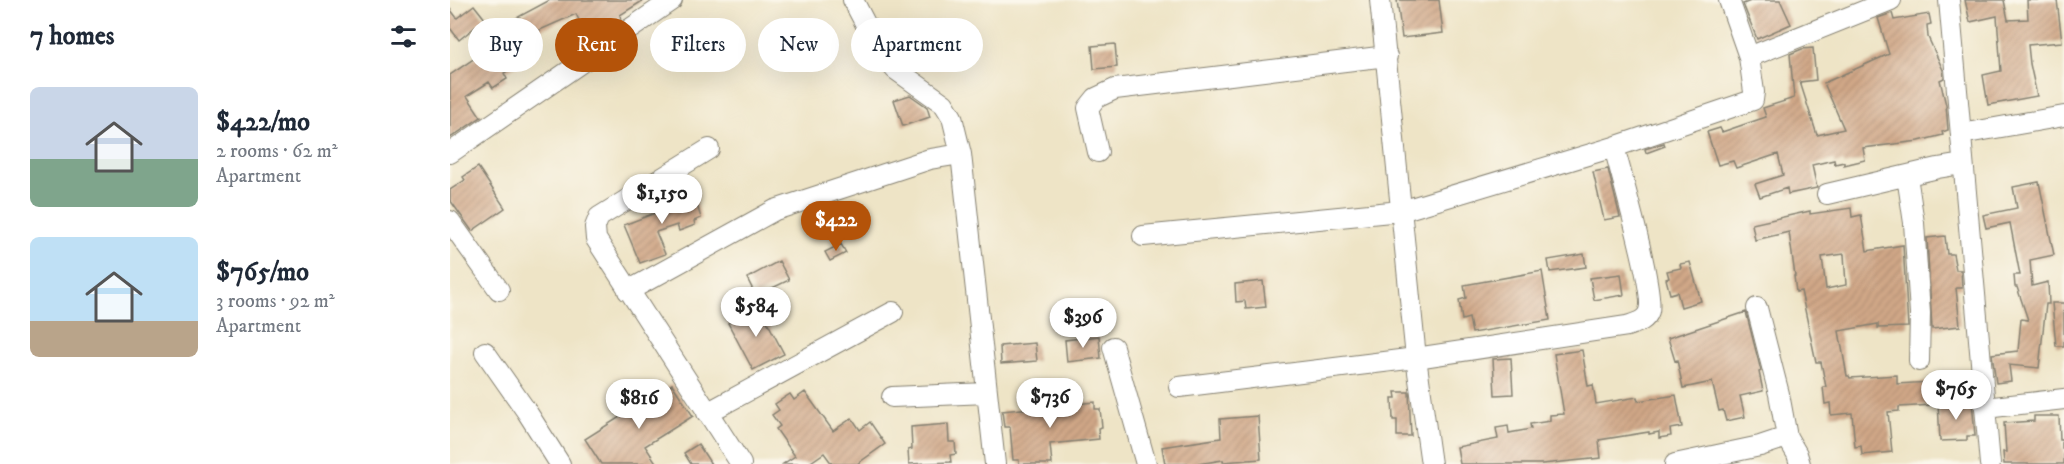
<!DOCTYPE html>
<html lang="en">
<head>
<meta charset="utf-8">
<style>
	body { margin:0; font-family:"IM FELL DW Pica",serif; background:#f6f6f7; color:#1f2937; height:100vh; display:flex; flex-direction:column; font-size:22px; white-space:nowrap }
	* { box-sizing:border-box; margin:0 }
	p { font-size:20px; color:#747a83 }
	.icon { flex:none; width:33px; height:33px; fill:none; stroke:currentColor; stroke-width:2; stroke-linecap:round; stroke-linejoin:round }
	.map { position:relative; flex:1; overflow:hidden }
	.panel { display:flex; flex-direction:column; background:#fff; width:450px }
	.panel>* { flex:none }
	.hud { position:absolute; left:18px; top:18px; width:570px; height:54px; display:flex; gap:12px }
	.price { position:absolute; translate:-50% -51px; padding:0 14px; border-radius:21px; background:#fff; color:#222; font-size:20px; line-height:39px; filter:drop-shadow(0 2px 3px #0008) }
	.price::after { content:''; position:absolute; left:50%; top:36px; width:18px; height:14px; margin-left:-9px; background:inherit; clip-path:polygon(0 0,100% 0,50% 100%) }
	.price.active { background:#b45309; color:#fff }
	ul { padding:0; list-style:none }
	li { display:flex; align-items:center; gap:18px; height:150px; padding:0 30px }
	li span { display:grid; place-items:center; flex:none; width:168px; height:120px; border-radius:9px; color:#555 }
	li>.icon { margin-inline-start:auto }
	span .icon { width:72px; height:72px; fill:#fffc; stroke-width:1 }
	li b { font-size:26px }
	h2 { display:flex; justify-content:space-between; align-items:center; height:72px; padding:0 30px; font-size:26px }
	.chip { padding:0 21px; border-radius:27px; background:#fff; box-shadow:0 6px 24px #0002; font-size:21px; line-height:54px }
	.chip.active { background:#b45309; color:#fff }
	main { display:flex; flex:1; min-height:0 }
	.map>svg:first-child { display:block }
</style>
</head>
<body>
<main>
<section class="panel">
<h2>7 homes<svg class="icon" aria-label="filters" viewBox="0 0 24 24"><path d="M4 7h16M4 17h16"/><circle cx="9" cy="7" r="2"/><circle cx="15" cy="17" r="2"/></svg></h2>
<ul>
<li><span style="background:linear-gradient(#c9d6e8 60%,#7fa58c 0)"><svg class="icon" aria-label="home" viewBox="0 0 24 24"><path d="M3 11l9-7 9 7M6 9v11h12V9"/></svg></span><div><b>$422/mo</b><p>2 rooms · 62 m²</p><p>Apartment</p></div></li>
<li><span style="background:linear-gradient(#bfe0f5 70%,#b9a48a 0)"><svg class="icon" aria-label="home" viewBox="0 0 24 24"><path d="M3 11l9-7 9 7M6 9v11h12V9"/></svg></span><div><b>$765/mo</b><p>3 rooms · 92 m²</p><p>Apartment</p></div></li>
</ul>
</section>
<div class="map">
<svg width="1614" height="464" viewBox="0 0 1614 464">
	<defs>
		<pattern id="building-hatch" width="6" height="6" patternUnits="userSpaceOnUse" patternTransform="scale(1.5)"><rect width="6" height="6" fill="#d0a787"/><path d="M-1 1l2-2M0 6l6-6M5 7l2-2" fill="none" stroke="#b28f74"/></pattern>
	</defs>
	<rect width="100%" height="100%" fill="#fbf7ec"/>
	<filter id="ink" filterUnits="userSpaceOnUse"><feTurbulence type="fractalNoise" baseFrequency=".0167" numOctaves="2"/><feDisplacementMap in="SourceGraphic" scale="12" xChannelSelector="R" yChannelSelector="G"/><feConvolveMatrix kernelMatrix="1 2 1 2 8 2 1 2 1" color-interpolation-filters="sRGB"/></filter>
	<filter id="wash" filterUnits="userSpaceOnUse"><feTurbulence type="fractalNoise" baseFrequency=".008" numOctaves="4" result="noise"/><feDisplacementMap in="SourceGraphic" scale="24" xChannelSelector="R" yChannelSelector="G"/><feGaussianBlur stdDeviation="1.35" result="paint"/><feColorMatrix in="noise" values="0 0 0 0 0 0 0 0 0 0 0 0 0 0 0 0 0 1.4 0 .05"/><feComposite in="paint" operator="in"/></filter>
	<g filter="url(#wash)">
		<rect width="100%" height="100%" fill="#eee4c6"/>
		<g id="blocks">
			<path fill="url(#building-hatch)" fill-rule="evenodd" d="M100 0H194L170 15 171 19 137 37 126 14 83 33 89 44 81 48 84 54 54 73 57 79 43 88 39 82 17 96 31 117 0 138V75L50 41 44 30Z
				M947 0H989L993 33 952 38Z
				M1303 0H1330L1341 24 1307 39 1293 4Z
				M1515 0H1554L1558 20 1578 19 1577 0H1607L1612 42 1578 45 1580 64 1587 96 1538 105 1533 75 1551 71 1547 16 1520 22Z
				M24 5 35 19 9 40 0 28V9L7 18Z
				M1442 13 1444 20 1479 14 1481 24 1477 25 1478 37 1493 70 1494 78 1490 80 1496 105 1498 130 1492 132 1493 135 1469 141 1413 148 1415 160 1394 165V162L1385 164 1384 160 1362 165 1367 188 1338 194 1337 188 1310 197 1305 184 1333 175 1328 154 1286 168 1283 161 1268 165 1257 132 1270 128 1272 132 1316 117 1313 108 1344 98 1340 54 1352 49 1363 48 1366 80 1350 82 1367 135 1394 129 1374 83 1439 54 1428 18Z
				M665 44 667 67 644 69 642 46Z
				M460 95 477 107 480 117 453 126 444 100Z
				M1214 143 1215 146 1196 153 1195 149Z
				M28 167 55 208 22 231 0 200V190L15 180 13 177Z
				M1158 169 1170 217 1154 220 1143 172Z
				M1589 182 1604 255 1580 260 1582 286 1598 282 1599 304H1596L1589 368 1559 365 1561 381 1546 383 1542 354 1568 351 1571 319 1578 320 1567 287H1565L1564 275H1570L1560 223 1536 228 1533 215 1567 208 1563 187Z
				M243 191 251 218 244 221 245 225 229 231 227 225 206 232 215 254 190 263 174 225 205 213 202 205Z
				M1401 208 1402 217 1411 215 1417 251 1453 245 1458 327 1428 328V324L1389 331 1397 376H1399L1400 378 1447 375V384L1481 382 1483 405 1449 407V411L1438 412 1442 452 1412 455 1411 446 1405 447 1402 413 1381 415 1380 403 1375 404 1373 387H1376L1371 362H1366L1351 291 1346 292 1344 276H1345L1339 232 1305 240 1302 224 1360 211V214ZM1394 254 1396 285 1376 289 1372 257Z
				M1495 236 1497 254H1503L1506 270H1511L1512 288H1506L1510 326 1482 329 1477 238Z
				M391 244 396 253 380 261 375 252Z
				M1134 254 1136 267 1100 272 1098 260Z
				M329 261 339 280 306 296 297 278Z
				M1240 262 1251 301 1231 307 1227 292 1220 294 1216 279 1219 278 1217 271 1231 268 1230 264Z
				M1092 271 1100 320 1022 333 1019 318 1012 320 1009 300 1016 298 1014 285Z
				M1171 274 1174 295 1144 300 1140 278Z
				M813 281 816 307 796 309 795 301 786 302 785 284Z
				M1602 303H1614V346H1606Z
				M309 306 334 354 303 370 278 323Z
				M1296 312 1311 371 1309 372 1313 391 1290 396 1295 417 1276 421 1273 410 1269 411 1262 382 1233 388 1227 360 1225 361 1218 338Z
				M649 336 651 358 617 362 615 340Z
				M585 343 587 361 551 364 550 346Z
				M1132 350 1138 386 1143 385 1146 404 1187 397 1188 401 1226 395 1232 427 1220 429 1221 436 1209 438V432L1199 434V432L1149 440 1151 458 1092 464H1010L1007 447 1048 439 1046 428 1058 426 1059 433 1081 429 1080 424 1100 421V415L1114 414 1104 354Z
				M1061 358 1063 394 1045 395 1043 359Z
				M222 384 243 416 195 446 207 464H151L135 439Z
				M355 392 383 431 402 418 410 430 420 422 435 444 407 464H382L374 453 358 464H333L345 456 326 429 330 426 322 415 329 410 325 404 340 394 344 400Z
				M945 392H959L961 436H947V420H943L942 398H946Z
				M1522 401 1525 436H1517V440L1490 441 1488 402Z
				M645 402V409H650L652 427 648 428 649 439 600 444 602 464H569V460H563L560 427H554L552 411Z
				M808 416 811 459 773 462V460L748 464H715L712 447 771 438 770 419Z
				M1584 416H1609L1610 440H1612V449H1614V464H1554L1553 452H1556L1554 423 1584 421Z
				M498 424 499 442H505L506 454 500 455 501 462 459 464 458 450 462 449 461 427Z
				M248 444 261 464H241L234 453Z"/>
		</g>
	</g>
	<g filter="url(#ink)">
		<use href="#blocks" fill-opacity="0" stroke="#858071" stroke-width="1.5"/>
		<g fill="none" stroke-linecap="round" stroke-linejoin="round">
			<defs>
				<path id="minor" d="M403 0 429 50 445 69 494 104 502 117 511 154
					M930 0 966 358 981 464
					M1279 0 1299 57
					M1499 0 1540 464
					M1511 134 1614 116
					M259 149 149 217 145 227 146 239 291 464
					M648 152 638 108 646 98 665 89 937 56
					M0 153 222 0
					M1457 176 1464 223 1470 313 1469 361
					M1377 194 1488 168 1512 164
					M0 221 49 290
					M693 236 951 211 1164 147 1303 100 1304 92 1299 57 1441 0
					M178 291 325 210 480 159 511 154 545 464
					M1307 308 1329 394 1337 437
					M663 347 696 464
					M35 352 77 412 110 464
					M729 387 966 358 1177 326C1186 323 1196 321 1199 311 1205 293 1171 173 1164 147
					M442 397 537 393
					M1535 408 1614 399
					M257 413 443 312
					M1225 464 1310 446 1337 437 1347 454 1350 464"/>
			</defs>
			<use href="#minor" stroke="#858071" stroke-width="22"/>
			<use href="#minor" stroke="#fff" stroke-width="20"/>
		</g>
	</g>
</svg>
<b class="price" style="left:212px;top:225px">$1,150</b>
<b class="price active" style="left:386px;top:252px">$422</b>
<b class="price" style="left:306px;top:338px">$584</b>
<b class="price" style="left:633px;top:349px">$396</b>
<b class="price" style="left:1506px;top:421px">$765</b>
<b class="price" style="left:600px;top:429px">$736</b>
<b class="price" style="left:189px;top:430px">$816</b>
<div class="hud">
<a class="chip">Buy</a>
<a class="chip active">Rent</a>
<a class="chip">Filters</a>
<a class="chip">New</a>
<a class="chip">Apartment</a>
</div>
</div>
</main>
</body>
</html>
